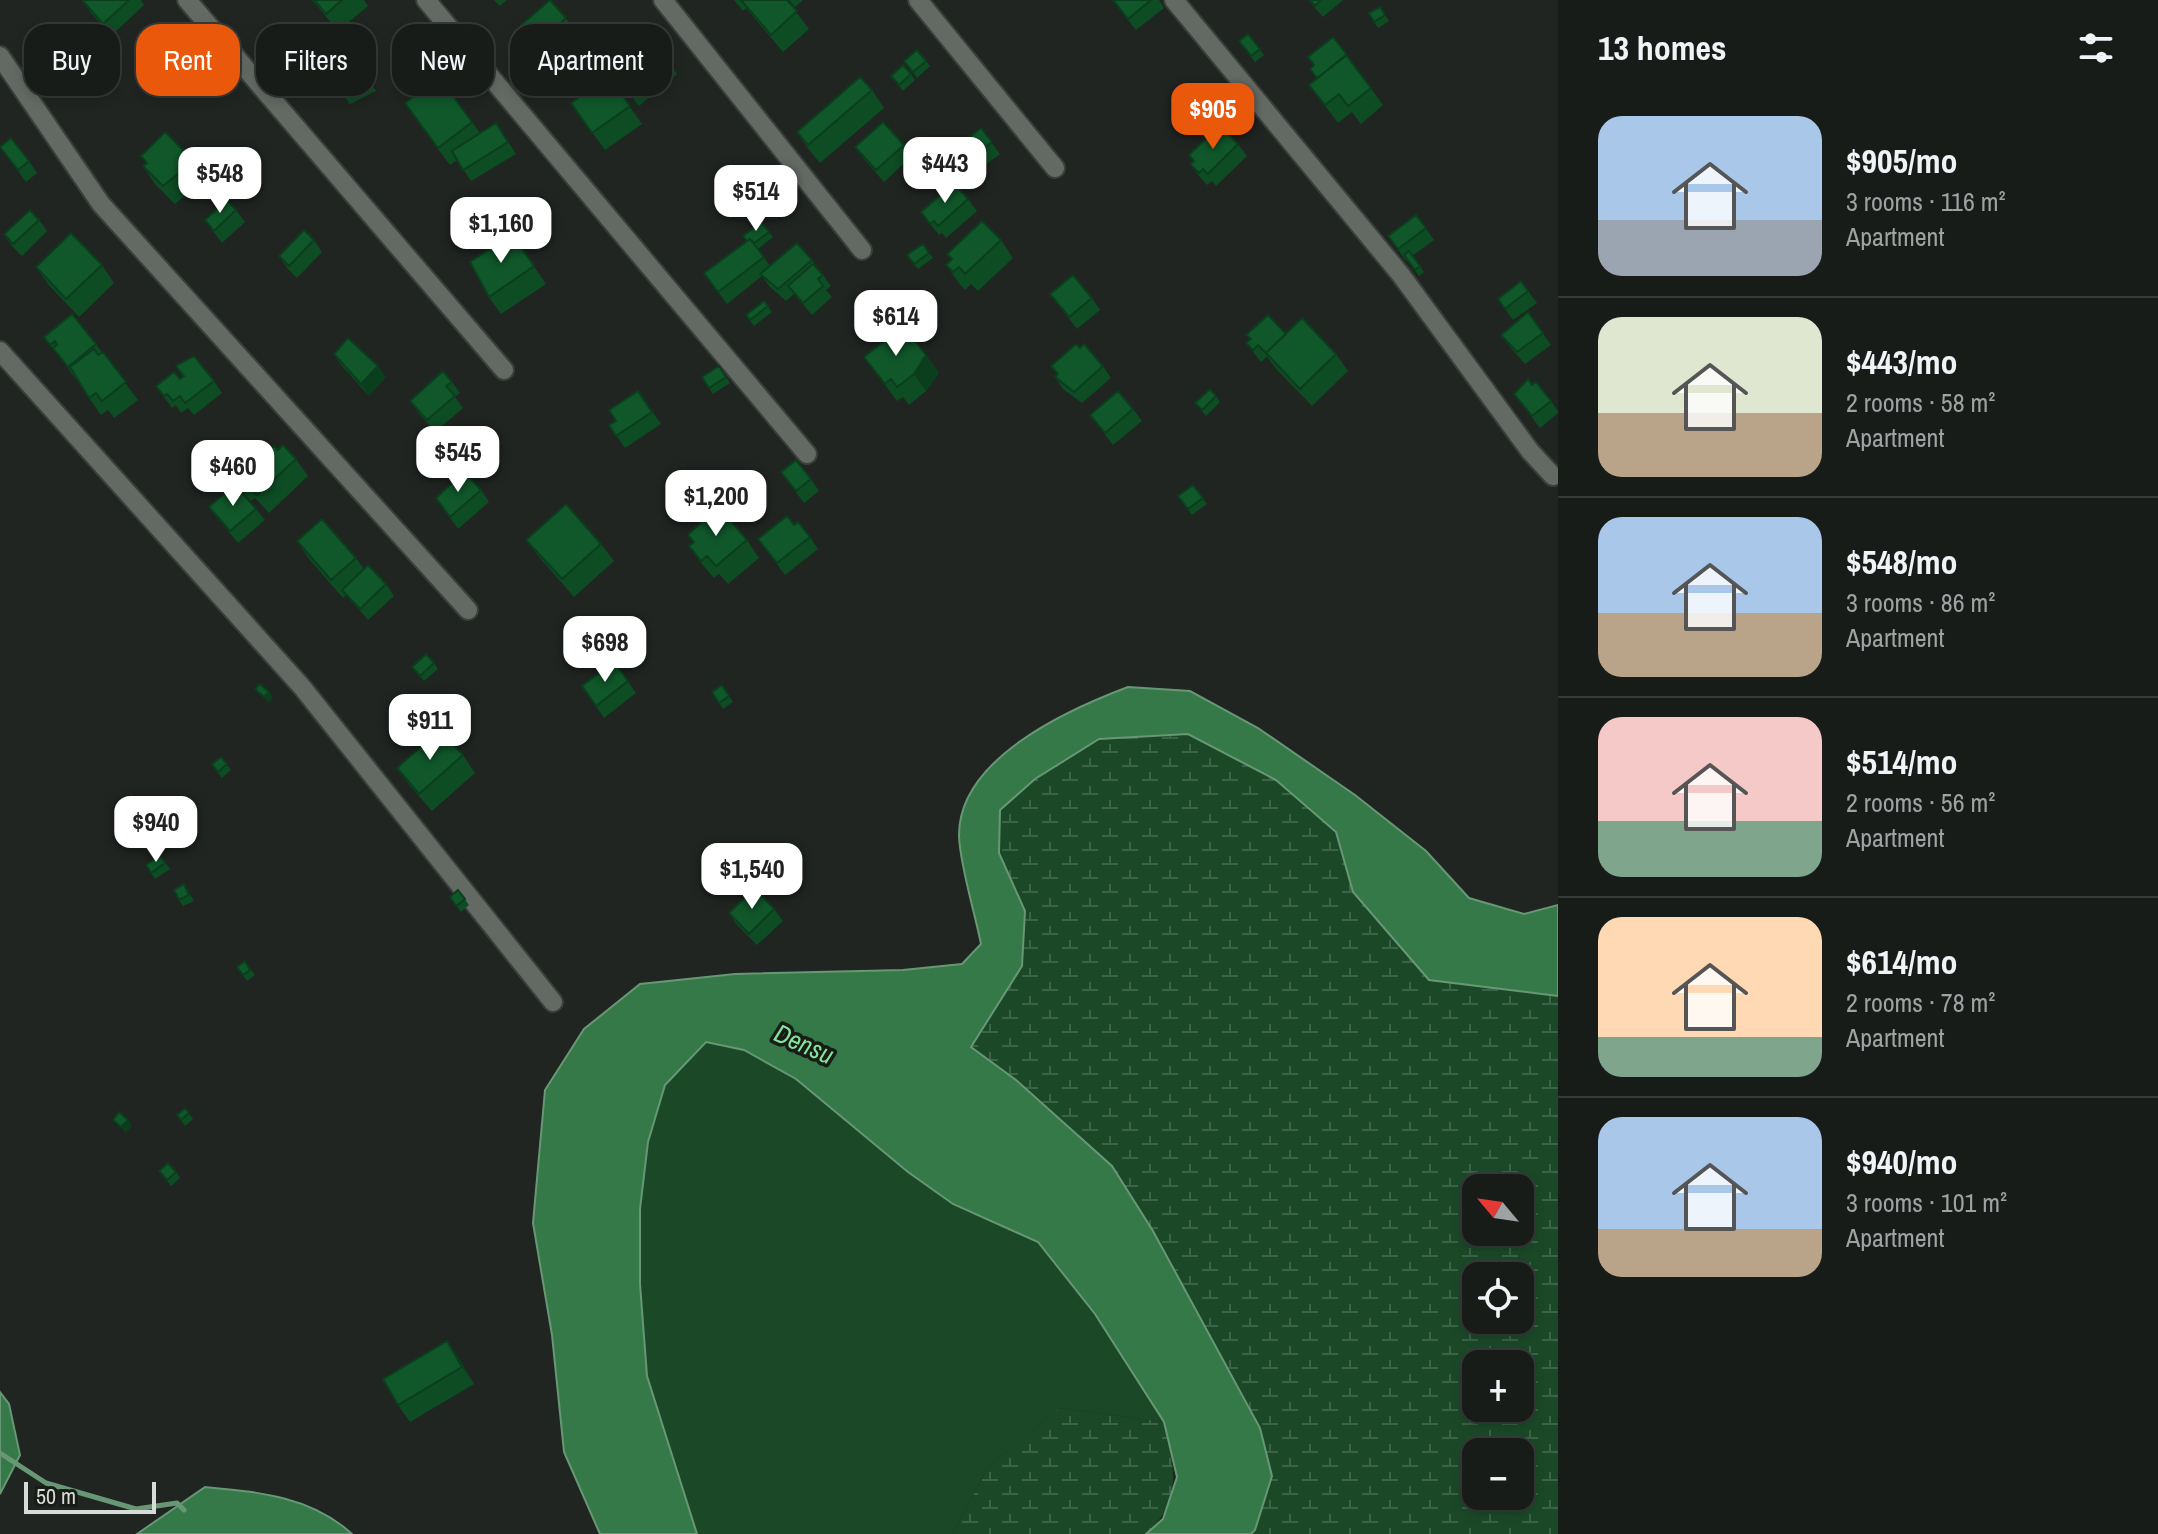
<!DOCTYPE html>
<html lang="en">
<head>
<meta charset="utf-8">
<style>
	body { margin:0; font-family:"Archivo Narrow",sans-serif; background:#252926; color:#f1f3f6; height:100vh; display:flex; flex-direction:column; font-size:30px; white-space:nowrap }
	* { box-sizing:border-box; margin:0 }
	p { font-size:26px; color:#9fa1a2 }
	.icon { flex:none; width:44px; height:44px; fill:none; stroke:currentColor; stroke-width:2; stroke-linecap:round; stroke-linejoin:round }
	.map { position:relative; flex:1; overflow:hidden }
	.panel { display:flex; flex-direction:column; background:#181c19; width:600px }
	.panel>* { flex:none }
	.top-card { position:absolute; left:24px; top:24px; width:760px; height:72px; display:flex; gap:16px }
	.needle { width:52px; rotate:299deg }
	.tools { position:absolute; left:1462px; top:1174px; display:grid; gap:16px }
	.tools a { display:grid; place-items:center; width:72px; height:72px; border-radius:16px; background:#181c19; box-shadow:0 4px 12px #0003,0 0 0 2px #363a38; font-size:40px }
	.scale { position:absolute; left:24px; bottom:20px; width:132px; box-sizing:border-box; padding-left:8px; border:4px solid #d8dcd9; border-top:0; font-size:22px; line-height:28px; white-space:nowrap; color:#d8dcd9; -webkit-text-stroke:6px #171c17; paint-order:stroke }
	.price { position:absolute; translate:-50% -68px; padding:0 18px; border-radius:16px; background:#fff; color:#222; font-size:26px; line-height:52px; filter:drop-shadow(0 2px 4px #0008) }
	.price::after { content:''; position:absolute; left:50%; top:48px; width:24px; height:18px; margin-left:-12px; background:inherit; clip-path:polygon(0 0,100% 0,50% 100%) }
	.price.selected { background:#ea580c; color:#fff }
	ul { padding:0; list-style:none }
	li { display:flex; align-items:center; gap:24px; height:200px; padding:0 40px }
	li+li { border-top:2px solid #363a38 }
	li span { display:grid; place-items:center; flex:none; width:224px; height:160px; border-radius:24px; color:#555 }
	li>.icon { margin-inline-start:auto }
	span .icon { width:96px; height:96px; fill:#fffc; stroke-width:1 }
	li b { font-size:34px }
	h2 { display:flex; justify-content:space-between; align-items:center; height:96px; padding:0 40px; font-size:34px }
	.pill { padding:0 28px; border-radius:24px; background:#181c19; box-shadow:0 4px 12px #0003,0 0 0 2px #363a38; font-size:28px; line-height:72px }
	.pill.selected { background:#ea580c; color:#fff }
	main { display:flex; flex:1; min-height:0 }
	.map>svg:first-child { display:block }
</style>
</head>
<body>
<main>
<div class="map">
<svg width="1558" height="1534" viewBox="0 0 1558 1534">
	<defs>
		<pattern id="wetland-marsh" width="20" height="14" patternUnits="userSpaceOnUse" patternTransform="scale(2)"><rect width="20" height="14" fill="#1b4928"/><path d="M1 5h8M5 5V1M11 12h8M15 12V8" fill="none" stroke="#3b6347"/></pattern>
	</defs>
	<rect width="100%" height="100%" fill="#202521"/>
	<path fill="#1b4928" d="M706 1042 744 1050 796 1079 908 1172 953 1204 1038 1242 1095 1314 1164 1422 1060 1408 988 1467 953 1534H697L647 1376 640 1283V1209L648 1142 665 1085Z"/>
	<path fill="url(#wetland-marsh)" fill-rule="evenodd" d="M1188 734 1276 780 1336 832 1353 892 1428 980 1558 996V1534H1251L1255 1530 1260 1428 1153 1231 1112 1166 1016 1080 971 1047 1022 966 1025 911 999 853 1000 810 1035 779 1099 739ZM1476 1188H1520V1232H1476ZM1476 1276H1520V1320H1476ZM1476 1364H1520V1408H1476ZM1476 1452H1520V1496H1476Z
		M1060 1408 1164 1422C1174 1467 1184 1500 1146 1534H953L988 1467Z"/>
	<path fill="#367948" stroke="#679774" stroke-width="2" d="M1128 687 1190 691 1258 728 1355 795 1426 851 1469 898 1524 914 1558 905V996L1429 980 1353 892 1336 832 1276 780 1188 734 1099 739 1035 779 1000 810 999 853 1025 911 1022 966 971 1047 1016 1080 1112 1166 1153 1231 1260 1428 1272 1476 1255 1530 1251 1534H1146L1163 1519 1177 1477 1164 1422 1095 1314 1038 1242 953 1204 908 1172 796 1079 744 1050 706 1042 665 1085 648 1142 640 1209V1284L647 1376 697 1534H600L564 1452 552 1335 533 1223 545 1090 584 1029 640 984 735 974 903 970 962 964 981 944C975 913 960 866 959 836 958 759 1067 710 1128 687Z
		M0 1392 9 1404 20 1455 0 1494Z
		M205 1487C258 1492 311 1496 352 1534H137Z"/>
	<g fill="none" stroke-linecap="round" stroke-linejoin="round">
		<path stroke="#679774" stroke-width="5" d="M0 1453 46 1483 136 1509 177 1503 184 1510"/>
		<defs>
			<path id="minor" d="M187 0 504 370
				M426 0 807 454
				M663 0 862 250
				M918 0 1055 168
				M1174 0 1401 275 1530 451 1553 476
				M0 56 101 204 468 610
				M0 351 302 687 553 1002"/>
		</defs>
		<use href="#minor" stroke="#3b3f3c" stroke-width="22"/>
		<use href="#minor" stroke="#636a64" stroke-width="18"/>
	</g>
	<path fill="#0e4c24" d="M84 0H141L144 5 111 36 91 13 83 1Z
		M312 0H364L368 6 338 31Z
		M494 0H507L500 6Z
		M734 0H787L809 29 783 52 746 8 743 11Z
		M789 0H803L795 7Z
		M1112 0H1159L1164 8 1136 30Z
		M1308 0H1343L1323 17Z
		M1380 7 1389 21 1378 28 1369 13Z
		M566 18 574 30 572 31 586 49 539 88 521 65 540 49 521 25Z
		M1248 34 1264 55 1255 62 1239 41Z
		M1347 55 1383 105 1361 124 1352 112 1338 123 1309 85 1316 78 1310 69Z
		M665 56 677 74 639 106 621 84 608 67Z
		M461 57 477 81 458 94 441 70Z
		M904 61H926L930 66 917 78Z
		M362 68 376 91 350 104 342 93Z
		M525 72 536 88 526 94 516 78Z
		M911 74 915 80 903 91 891 76Z
		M608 76 642 124 605 150 571 103Z
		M439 77 480 133 504 135 516 154 471 181 457 160 450 165 417 121Z
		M872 90 884 108 820 163 809 150 797 132Z
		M981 128 1000 154 980 169 961 144Z
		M1238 144 1247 156 1216 186 1212 181 1207 185 1199 176 1190 164 1193 161 1189 155Z
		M904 145 912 156 884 182 864 159 855 147Z
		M0 146 29 161 37 173 26 182Z
		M141 156 194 161 206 178 175 204 155 184 143 166 146 164Z
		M968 199 977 211 946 238 942 233 939 235 921 212Z
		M236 210 245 222 222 243 205 220Z
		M1416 215 1434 240 1412 256 1424 272 1419 276 1407 260 1406 261 1388 236Z
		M39 220 47 231 22 256 12 246 4 234Z
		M761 222 773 237 758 249 770 266 812 260 831 286 826 290 832 297 812 315 794 294 786 301 769 286 762 276 727 304 704 273 747 241Z
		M512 234 546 284 501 314 489 297Z
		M314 240 322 252 297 278 287 268 279 256Z
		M1001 240 1013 258 978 291 971 284 965 290 958 282 946 265 951 260 947 254Z
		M923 244 933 258 918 269 907 255Z
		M102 265 114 283 79 317 48 284 36 267Z
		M1521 281 1537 303 1513 320 1498 299Z
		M1050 294 1092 298 1100 310 1077 329Z
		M764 301 772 312 754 326 746 315Z
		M1528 312 1551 345 1525 364 1510 347 1501 335Z
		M1286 334 1336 354 1348 371 1312 406 1278 371 1267 357 1261 362 1246 343 1250 340 1246 335Z
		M44 337 96 344 138 400 114 418 108 410 101 415 76 379Z
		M334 354 386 377 369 396 342 366Z
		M926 355 939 373 926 391 909 405 903 397 897 401 864 357Z
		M176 366 214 381 222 393 194 415 188 408 181 413 176 405 172 408 156 386 180 379 183 377Z
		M719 366 730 383 713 394 702 377Z
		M1051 366H1103L1111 378 1082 403 1063 389 1055 377 1058 375Z
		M452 382 460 393 455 397 463 408 435 432 418 412 410 401Z
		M1532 385 1551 401 1558 411V413L1540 428 1514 394Z
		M638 391 661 424 625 448 609 425 616 421Z
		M1216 396 1220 402 1206 416 1195 403Z
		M1133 409 1142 421 1113 445 1090 415Z
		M278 450 296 459 308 476 269 513 255 498 251 501 243 492 230 474 255 464Z
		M781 472 811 479 819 491 804 503Z
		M1193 485 1207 504 1192 515 1178 496Z
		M481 490 489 502 458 529 436 498Z
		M209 507 256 509 265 520 238 543Z
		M794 525 810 537 818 549 785 575 758 539Z
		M688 535 747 540 759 558 728 584 719 574 714 578 702 564 689 546 694 543Z
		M526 540 601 544 614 561 574 597 539 557Z
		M297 541 356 558 364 569 386 584 394 596 368 620 346 595 343 598 309 559Z
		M614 662 636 693 604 718 582 686Z
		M434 663 438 669 424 681 412 667Z
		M722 685 733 702 723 709 712 692Z
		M463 755 475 773 432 811 410 786 397 768Z
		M221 757 231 770 222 778 212 764Z
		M160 855 170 869 155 879 146 865Z
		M184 884 194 901 183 906 179 900Z
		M458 890 469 905 461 912 450 897Z
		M774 909 783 921 757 945 737 925 729 913Z
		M245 961 255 975 247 981 237 967Z
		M185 1108 193 1119 185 1126 177 1115Z
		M159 1171 176 1172 180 1178 171 1186Z
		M459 1358 474 1384 410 1422 398 1405Z"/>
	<path fill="#0b3e1d" d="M926 355 939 373 926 391 914 374Z
		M378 366 386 377 369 396 361 384Z
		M269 692 273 698 268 703 264 697Z
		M128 1120 132 1126 126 1133 121 1127Z
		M447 1341 459 1358 474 1384 462 1367Z"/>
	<path fill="#10582a" stroke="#0b3e1d" stroke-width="2" d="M84 0H129L103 24 83 1Z
		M314 0H342L326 14Z
		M550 0 566 18 556 27 561 32 568 26 577 38 530 76 521 65 541 48 521 25Z
		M741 0H787L797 11 771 35Z
		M1113 0H1151L1128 19Z
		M1310 0H1321L1315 6Z
		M1380 7 1385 15 1374 22 1369 13Z
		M647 34 665 56 626 88 608 67Z
		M1248 34 1260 49 1251 56 1239 41Z
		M1333 37 1347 55 1317 78 1310 69 1314 65 1308 57Z
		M917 50 926 61 913 72 904 61Z
		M1346 55 1371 88 1348 106 1339 94 1325 105 1309 85Z
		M461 57 469 69 450 83 441 70Z
		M903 65 911 74 899 85 891 76Z
		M362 68 368 79 342 93 336 81Z
		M525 72 532 82 522 89 516 78Z
		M608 76 630 106 592 133 571 103Z
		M439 77 472 122 438 148 405 103Z
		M860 77 872 90 808 145 797 132Z
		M883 122 904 145 876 170 855 147Z
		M496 123 508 142 463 170 452 151Z
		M1220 125 1238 144 1208 174 1203 169 1199 173 1190 164 1194 161 1189 155Z
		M981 128 992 142 972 158 961 144Z
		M165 132 194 161 163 186 143 166 147 163 141 156Z
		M11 138 29 161 18 170 0 147Z
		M954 183 968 199 938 226 934 221 930 224 921 212Z
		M227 200 236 210 214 231 205 220Z
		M30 210 39 220 13 244 4 234Z
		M1416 215 1426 228 1398 249 1388 236Z
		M982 221 1001 240 965 274 959 267 953 272 946 265 952 259 947 254Z
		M761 222 769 232 754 243 750 239 747 241 743 236Z
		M304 230 314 240 289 266 279 256Z
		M71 233 102 265 66 299 36 267Z
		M512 234 534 266 489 297 470 262Z
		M750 239 764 257 718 292 704 273Z
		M797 243 812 260 778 289 760 274Z
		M923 244 929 253 914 264 907 255Z
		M1409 251 1420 266 1415 270 1404 255Z
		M813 264 823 275 818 279 823 286 803 303 788 286Z
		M1073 275 1092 298 1069 317 1050 294Z
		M1521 281 1528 291 1505 309 1498 299Z
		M764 301 768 306 750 320 746 315Z
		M1528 312 1543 333 1517 352 1501 335Z
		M72 314 96 344 68 367 53 348 57 345 55 341 50 345 44 337Z
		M1268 315 1286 334 1266 353 1258 345 1253 350 1246 343 1251 339 1246 335Z
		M1302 318 1336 354 1300 389 1266 353Z
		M903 326 926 355 914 374 897 387 891 379 885 384 864 357Z
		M348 338 378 366 361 384 334 354Z
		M1076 344 1080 348 1084 344 1103 366 1074 392 1055 377 1058 374 1051 366Z
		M94 349 98 355 103 352 126 382 102 401 96 393 89 398 70 367Z
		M194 356 214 381 185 403 180 396 173 401 167 394 164 396 156 386 174 372 180 379 184 376 176 366Z
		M719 366 726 377 709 388 702 377Z
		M443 371 452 382 446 386 455 396 427 420 410 401Z
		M1528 379 1532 385 1536 382 1551 401 1532 416 1514 394Z
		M1210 389 1216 396 1202 410 1195 403Z
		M638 391 652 412 616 436 609 425 616 421 609 410Z
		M1118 391 1133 409 1105 433 1090 415Z
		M283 445 296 459 257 495 243 480 239 484 230 474 249 457 255 464 274 446 278 450Z
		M796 460 811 479 796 491 781 472Z
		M464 472 481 490 450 517 436 498Z
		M235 484 256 509 230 531 209 507Z
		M1193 485 1203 498 1188 509 1178 496Z
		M566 504 601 544 562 579 526 540Z
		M718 506 747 540 716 566 707 556 701 561 689 546 694 542 688 535Z
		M787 516 794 525 798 522 810 537 777 563 758 539Z
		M322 519 356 558 331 580 297 541Z
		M368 565 386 584 360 609 342 590Z
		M426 654 434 663 420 676 412 667Z
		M614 662 628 681 596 706 582 686Z
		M260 684 269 692 264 697 255 689Z
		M722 685 729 696 719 703 712 692Z
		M440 730 463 755 419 794 397 768Z
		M221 757 227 764 218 772 212 764Z
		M160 855 165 863 151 873 146 865Z
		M184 884 189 895 179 900 174 890Z
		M755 888 774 909 749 934 729 913Z
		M458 890 465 899 456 906 450 897Z
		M245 961 250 970 243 975 237 967Z
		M185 1108 189 1113 181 1120 177 1115Z
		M119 1112 128 1120 121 1127 113 1120Z
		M168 1163 176 1172 167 1180 159 1171Z
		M447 1341 462 1367 398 1405 383 1379Z"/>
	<g text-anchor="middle" stroke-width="7" stroke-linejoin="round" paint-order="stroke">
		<g font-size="26" font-style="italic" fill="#86e29c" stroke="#171c17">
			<text transform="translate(804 1044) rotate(24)" y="9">Densu</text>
		</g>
	</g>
</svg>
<div class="tools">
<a><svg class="needle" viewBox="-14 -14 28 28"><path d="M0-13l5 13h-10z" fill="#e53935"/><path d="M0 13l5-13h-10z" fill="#9fa1a2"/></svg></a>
<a><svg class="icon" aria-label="locate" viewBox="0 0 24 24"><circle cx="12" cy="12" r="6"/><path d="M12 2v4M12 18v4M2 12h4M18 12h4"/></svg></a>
<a>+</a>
<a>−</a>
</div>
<div class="scale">50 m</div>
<b class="price selected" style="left:1213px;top:151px">$905</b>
<b class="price" style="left:945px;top:205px">$443</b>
<b class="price" style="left:220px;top:215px">$548</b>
<b class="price" style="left:756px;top:233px">$514</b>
<b class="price" style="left:501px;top:265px">$1,160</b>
<b class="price" style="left:896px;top:358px">$614</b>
<b class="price" style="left:458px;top:494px">$545</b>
<b class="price" style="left:233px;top:508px">$460</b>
<b class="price" style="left:716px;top:538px">$1,200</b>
<b class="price" style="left:605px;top:684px">$698</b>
<b class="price" style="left:430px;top:762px">$911</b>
<b class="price" style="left:156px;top:864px">$940</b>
<b class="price" style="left:752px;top:911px">$1,540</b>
<div class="top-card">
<a class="pill">Buy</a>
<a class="pill selected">Rent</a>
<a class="pill">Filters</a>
<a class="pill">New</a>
<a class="pill">Apartment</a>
</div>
</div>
<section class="panel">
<h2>13 homes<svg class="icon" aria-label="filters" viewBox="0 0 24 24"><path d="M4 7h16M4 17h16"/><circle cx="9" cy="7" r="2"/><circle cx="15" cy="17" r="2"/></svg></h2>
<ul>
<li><span style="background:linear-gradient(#a9c7e8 65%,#9aa5b1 0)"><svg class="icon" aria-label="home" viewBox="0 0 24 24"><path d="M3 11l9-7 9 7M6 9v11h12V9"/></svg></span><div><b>$905/mo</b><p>3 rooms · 116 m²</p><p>Apartment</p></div></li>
<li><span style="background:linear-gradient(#dfe7d0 60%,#b9a48a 0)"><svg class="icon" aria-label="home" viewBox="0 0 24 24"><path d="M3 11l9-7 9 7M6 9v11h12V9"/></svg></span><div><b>$443/mo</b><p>2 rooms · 58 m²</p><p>Apartment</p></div></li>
<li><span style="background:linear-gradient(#a9c7e8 60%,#b9a48a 0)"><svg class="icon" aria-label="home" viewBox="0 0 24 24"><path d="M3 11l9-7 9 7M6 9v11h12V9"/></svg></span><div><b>$548/mo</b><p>3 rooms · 86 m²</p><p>Apartment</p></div></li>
<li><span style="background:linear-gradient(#f6c9c9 65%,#7fa58c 0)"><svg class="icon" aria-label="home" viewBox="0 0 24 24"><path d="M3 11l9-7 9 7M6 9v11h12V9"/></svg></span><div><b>$514/mo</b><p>2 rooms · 56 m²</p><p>Apartment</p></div></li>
<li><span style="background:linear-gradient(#ffd9b3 75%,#7fa58c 0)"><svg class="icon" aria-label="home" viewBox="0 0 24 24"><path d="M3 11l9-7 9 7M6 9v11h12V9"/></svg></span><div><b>$614/mo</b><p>2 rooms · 78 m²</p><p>Apartment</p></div></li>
<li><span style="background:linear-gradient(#a9c7e8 70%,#b9a48a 0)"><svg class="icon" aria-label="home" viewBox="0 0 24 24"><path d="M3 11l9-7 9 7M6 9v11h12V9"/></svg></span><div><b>$940/mo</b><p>3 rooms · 101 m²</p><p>Apartment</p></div></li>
</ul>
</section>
</main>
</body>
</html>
